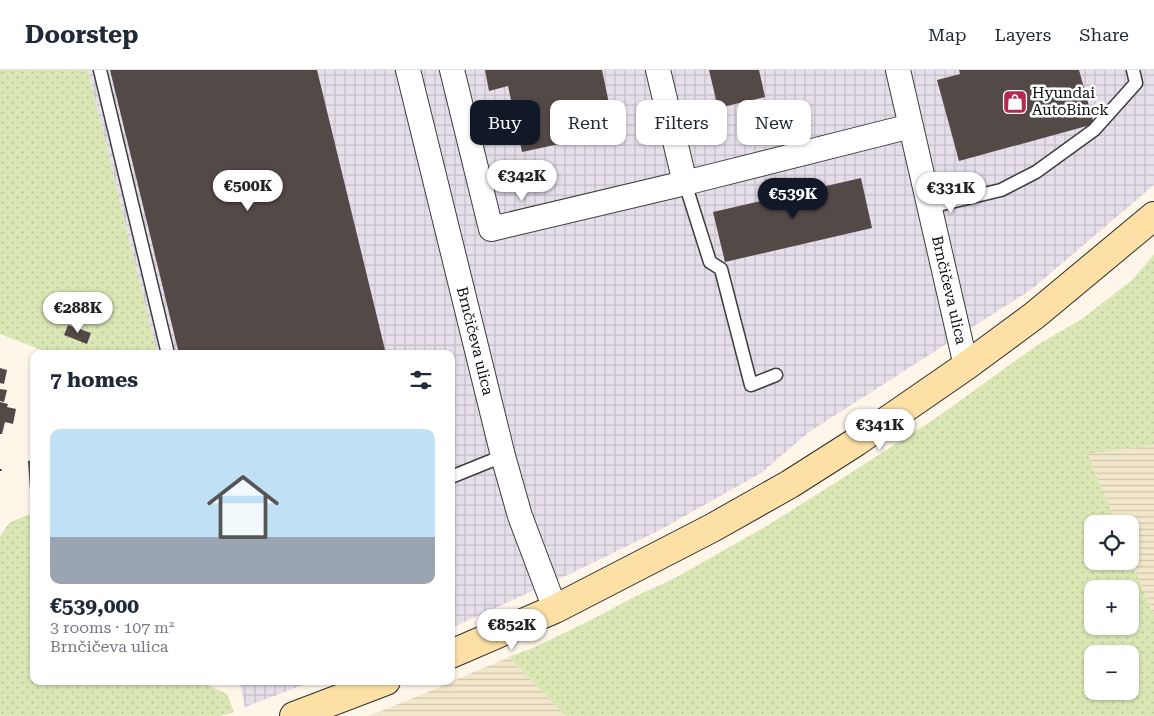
<!DOCTYPE html>
<html lang="en">
<head>
<meta charset="utf-8">
<style>
	body { margin:0; font-family:"Roboto Serif",serif; background:#f2f2f3; color:#1f2937; height:100vh; display:flex; flex-direction:column; font-size:19px; white-space:nowrap }
	* { box-sizing:border-box; margin:0 }
	p { font-size:16px; color:#747a83 }
	.icon { flex:none; width:28px; height:28px; fill:none; stroke:currentColor; stroke-width:2; stroke-linecap:round; stroke-linejoin:round }
	.map { position:relative; flex:1; overflow:hidden }
	.sheet { position:absolute; left:30px; top:280px; width:425px; height:335px; display:flex; flex-direction:column; background:#fff; border-radius:10px; box-shadow:0 1px 4px #0004 }
	.sheet>* { flex:none }
	.banner { position:absolute; left:470px; top:30px; width:475px; height:45px; display:flex; gap:10px }
	.tools { position:absolute; left:1084px; top:445px; display:grid; gap:10px }
	.tools a { display:grid; place-items:center; width:55px; height:55px; border-radius:10px; background:#fff; box-shadow:0 1px 4px #0004; font-size:25px }
	.price { position:absolute; translate:-50% -42px; padding:0 11px; border-radius:18px; background:#fff; color:#222; font-size:16px; line-height:32px; filter:drop-shadow(0 1px 2px #0008) }
	.price::after { content:''; position:absolute; left:50%; top:30px; width:15px; height:11px; margin-left:-8px; background:inherit; clip-path:polygon(0 0,100% 0,50% 100%) }
	.price.selected { background:#111827; color:#fff }
	ul { padding:0; list-style:none }
	li { display:grid; align-content:center; gap:10px; height:265px; padding:0 20px }
	li+li { border-top:1px solid #e0e1e3 }
	li span { display:grid; place-items:center; height:155px; border-radius:10px; color:#555 }
	li>.icon { margin-inline-start:auto }
	span .icon { width:90px; height:90px; fill:#fffc; stroke-width:1 }
	li b { font-size:21px }
	h2 { display:flex; justify-content:space-between; align-items:center; height:60px; padding:0 20px; font-size:21px }
	.tag { padding:0 18px; border-radius:10px; background:#fff; box-shadow:0 1px 4px #0004; font-size:18px; line-height:45px }
	.tag.selected { background:#111827; color:#fff }
	header { display:flex; align-items:center; gap:30px; box-sizing:border-box; height:70px; padding:0 25px; background:#fff; border-bottom:1px solid #e0e1e3 }
	header strong { font-size:24px }
	nav { display:flex; gap:28px; margin-inline-start:auto; font-size:18px }
	.map>svg:first-child { display:block }
</style>
</head>
<body>
<header>
<strong>Doorstep</strong>
<nav><a>Map</a><a>Layers</a><a>Share</a></nav>
</header>
<div class="map">
<svg width="1154" height="646" viewBox="0 0 1154 646">
	<defs>
		<pattern id="industrial-grid" width="8" height="8" patternUnits="userSpaceOnUse" patternTransform="scale(1.25)"><rect width="8" height="8" fill="#e6dfea"/><path d="M0 4h8M4 0v8" fill="none" stroke="#c4bec7"/></pattern>
		<pattern id="farmland-rules" width="6" height="5" patternUnits="userSpaceOnUse" patternTransform="scale(1.25)"><rect width="6" height="5" fill="#f3e7cb"/><path d="M0 2.5h6" fill="none" stroke="#cfc5ad"/></pattern>
		<pattern id="grass-dots" width="8" height="8" patternUnits="userSpaceOnUse" patternTransform="scale(1.25)"><rect width="8" height="8" fill="#dae7b5"/><path d="M2 2h.1M6 6h.1" fill="none" stroke="#bac59a" stroke-width="1.8" stroke-linecap="round"/></pattern>
	</defs>
	<rect width="100%" height="100%" fill="#fef6e9"/>
	<path fill="url(#industrial-grid)" d="M88 0H1154V115L1032 219 809 362 761 403 660 460 574 502 451 558V284H157Z
		M239 611H314L245 637Z"/>
	<path fill="url(#farmland-rules)" d="M1154 375V546L1130 488V454H1116L1088 384Z
		M509 587 566 646H368L409 630Z"/>
	<path fill="url(#grass-dots)" fill-rule="evenodd" d="M0 0H88L157 284H47V282L0 264Z
		M1154 184V375L1088 384 1116 454H1092V491H1130V488L1154 546V646H566L509 587 535 577 591 550 634 527 675 508 765 457 835 413 936 348 1039 274 1082 249 1132 210 1142 199ZM1092 519H1130V556H1092ZM1092 584H1130V621H1092Z
		M34 442V611H199L227 624 234 642 220 646H0V467L9 453Z"/>
	<path fill="#534a48" d="M110 0H317L386 284H179Z
		M485 0H602L615 62 522 82 508 16 489 21Z
		M709 0H759L765 27 718 38Z
		M959 0H1079L1094 54 959 91 937 10 960 4Z
		M861 108 872 158 725 192 713 142Z
		M68 255 91 263 87 274 64 265Z
		M0 298 7 300 4 314 0 313Z
		M0 319 7 320 4 332 0 331Z
		M0 332 8 334 7 337 16 339 13 354 5 352 2 364H0Z
		M34 390V419L30 420 28 391Z"/>
	<g fill="none" stroke-linecap="round" stroke-linejoin="round">
		<defs>
			<path id="lane" d="M100 0 168 284
				M685 113 710 192 721 199 751 315 776 305
				M930 137 1001 120 1036 102 1094 60 1136 13 1133 0
				M451 407 503 386"/>
			<path id="street" d="M408 0 503 386 520 446 555 539
				M452 0 491 159 685 113
				M658 0 685 113 911 56
				M898 0 966 296"/>
			<path id="secondary" d="M451 584 555 539 712 458 790 414 856 372 966 296 1035 245 1154 146
				M294 646 386 611"/>
		</defs>
		<use href="#lane" stroke="#3e3e3e" stroke-width="15"/>
		<use href="#street" stroke="#3e3e3e" stroke-width="26"/>
		<use href="#secondary" stroke="#2d2d2d" stroke-width="30"/>
		<path stroke="#2d2d2d" stroke-width="3" stroke-dasharray="5 2.5" stroke-linecap="butt" d="M0 399V401"/>
		<use href="#lane" stroke="#fff" stroke-width="12"/>
		<use href="#street" stroke="#fff" stroke-width="24"/>
		<use href="#secondary" stroke="#fde0a6" stroke-width="28"/>
	</g>
	<defs>
		<symbol id="shop-square" viewBox="-11 -11 22 22"><rect x="-9" y="-9" width="18" height="18" rx="4" fill="#b6284e" stroke="#fff"/><path d="M-5-2.5h2.3a2.7 3.5 0 0 1 5.4 0H5L5.5 6h-11ZM-1.5-2.5h3a1.5 2.3 0 0 0-3 0Z" fill="#fff"/></symbol>
	</defs>
	<g fill-rule="evenodd">
		<use href="#shop-square" x="1001" y="18" width="28" height="28"/>
	</g>
	<g text-anchor="middle" stroke-width="5" stroke-linejoin="round" paint-order="stroke">
		<g font-size="15" fill="#0b0b0b" stroke="#fff" text-anchor="start">
			<text x="1032" y="28">Hyundai<tspan x="1032" dy="17">AutoBinck</tspan></text>
		</g>
		<g font-size="15" fill="#0b0b0b" stroke="#fff">
			<text transform="translate(949 220) rotate(77)" y="5">Brnčičeva ulica</text>
			<text transform="translate(475 271) rotate(76)" y="5">Brnčičeva ulica</text>
		</g>
	</g>
</svg>
<div class="tools">
<a><svg class="icon" aria-label="locate" viewBox="0 0 24 24"><circle cx="12" cy="12" r="6"/><path d="M12 2v4M12 18v4M2 12h4M18 12h4"/></svg></a>
<a>+</a>
<a>−</a>
</div>
<b class="price" style="left:522px;top:132px">€342K</b>
<b class="price" style="left:248px;top:142px">€500K</b>
<b class="price" style="left:951px;top:144px">€331K</b>
<b class="price selected" style="left:793px;top:150px">€539K</b>
<b class="price" style="left:78px;top:264px">€288K</b>
<b class="price" style="left:880px;top:381px">€341K</b>
<b class="price" style="left:512px;top:581px">€852K</b>
<div class="banner">
<a class="tag selected">Buy</a>
<a class="tag">Rent</a>
<a class="tag">Filters</a>
<a class="tag">New</a>
</div>
<section class="sheet">
<h2>7 homes<svg class="icon" aria-label="filters" viewBox="0 0 24 24"><path d="M4 7h16M4 17h16"/><circle cx="9" cy="7" r="2"/><circle cx="15" cy="17" r="2"/></svg></h2>
<ul>
<li><span style="background:linear-gradient(#bfe0f5 70%,#9aa5b1 0)"><svg class="icon" aria-label="home" viewBox="0 0 24 24"><path d="M3 11l9-7 9 7M6 9v11h12V9"/></svg></span><div><b>€539,000</b><p>3 rooms · 107 m²</p><p>Brnčičeva ulica</p></div></li>
</ul>
</section>
</div>
</body>
</html>
